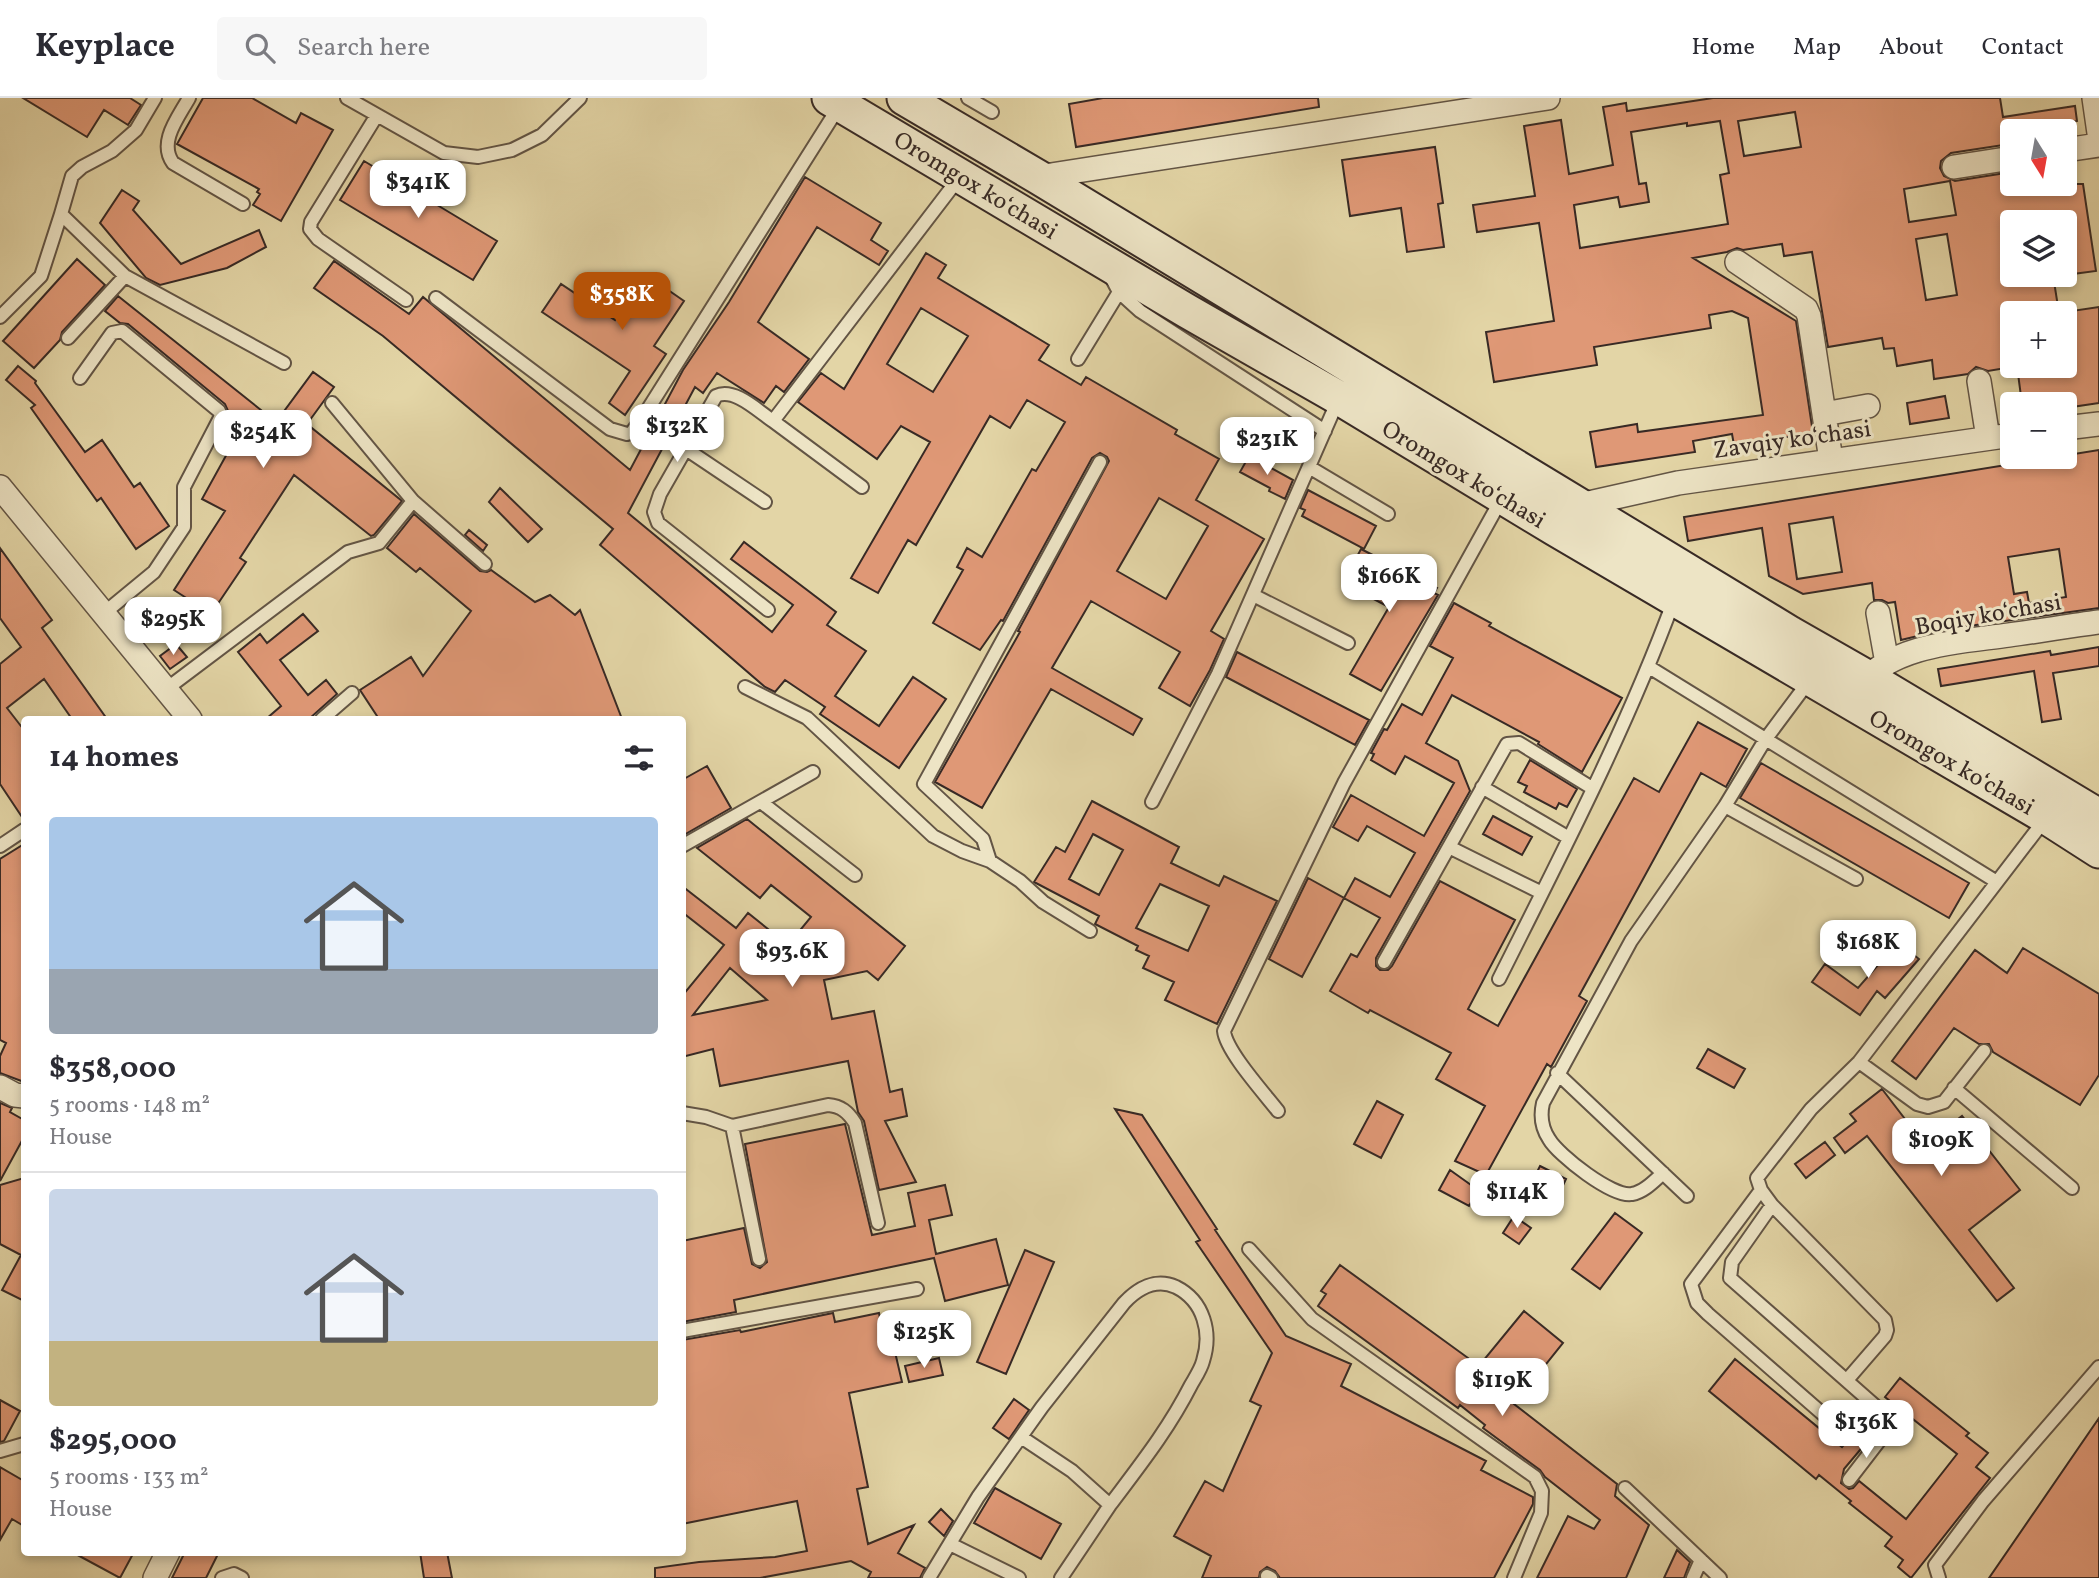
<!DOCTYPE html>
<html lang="en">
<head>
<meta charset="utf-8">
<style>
	body { margin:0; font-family:Vollkorn,serif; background:#f7f7f7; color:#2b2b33; height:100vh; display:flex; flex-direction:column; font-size:26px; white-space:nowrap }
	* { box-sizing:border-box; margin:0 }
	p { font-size:23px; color:#7c7c81 }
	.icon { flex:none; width:38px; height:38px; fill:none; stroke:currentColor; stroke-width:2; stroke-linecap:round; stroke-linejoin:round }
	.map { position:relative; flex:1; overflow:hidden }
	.sheet { position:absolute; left:21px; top:618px; width:665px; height:840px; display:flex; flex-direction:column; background:#fff; border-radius:7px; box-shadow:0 4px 10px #0003 }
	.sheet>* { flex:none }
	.needle { width:46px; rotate:169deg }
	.fabs { position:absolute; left:2000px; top:21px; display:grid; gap:14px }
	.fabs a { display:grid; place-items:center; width:77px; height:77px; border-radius:7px; background:#fff; box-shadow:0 4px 10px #0003; font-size:35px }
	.price { position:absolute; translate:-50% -60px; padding:0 16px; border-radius:14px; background:#fff; color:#222; font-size:23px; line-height:46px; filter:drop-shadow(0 2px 4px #0008) }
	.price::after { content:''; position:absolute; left:50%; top:42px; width:21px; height:16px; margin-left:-10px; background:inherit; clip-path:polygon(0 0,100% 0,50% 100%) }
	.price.active { background:#b45309; color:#fff }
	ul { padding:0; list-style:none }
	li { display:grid; align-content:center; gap:14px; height:371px; padding:0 28px }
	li+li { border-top:2px solid #e1e1e2 }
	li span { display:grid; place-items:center; height:217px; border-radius:7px; color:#555 }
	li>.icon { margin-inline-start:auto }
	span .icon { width:126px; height:126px; fill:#fffc; stroke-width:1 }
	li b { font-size:30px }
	h2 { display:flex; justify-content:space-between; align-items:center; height:84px; padding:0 28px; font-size:30px }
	header { display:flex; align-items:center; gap:42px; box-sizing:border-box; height:98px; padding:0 35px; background:#fff; border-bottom:2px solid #e1e1e2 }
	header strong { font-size:33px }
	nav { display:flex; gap:38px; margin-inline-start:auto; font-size:24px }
	.search { width:490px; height:63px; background:#f7f7f7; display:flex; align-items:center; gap:18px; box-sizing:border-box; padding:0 24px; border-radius:7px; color:#7c7c81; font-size:26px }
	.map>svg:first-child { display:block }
</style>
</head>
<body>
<header>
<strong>Keyplace</strong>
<div class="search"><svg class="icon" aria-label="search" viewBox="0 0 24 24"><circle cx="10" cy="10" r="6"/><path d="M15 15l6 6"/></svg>Search here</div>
<nav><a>Home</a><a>Map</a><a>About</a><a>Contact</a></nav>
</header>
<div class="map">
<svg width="2099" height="1480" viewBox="0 0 2099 1480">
	<rect width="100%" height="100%" fill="#e3d5a6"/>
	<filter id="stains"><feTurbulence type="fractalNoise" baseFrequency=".00286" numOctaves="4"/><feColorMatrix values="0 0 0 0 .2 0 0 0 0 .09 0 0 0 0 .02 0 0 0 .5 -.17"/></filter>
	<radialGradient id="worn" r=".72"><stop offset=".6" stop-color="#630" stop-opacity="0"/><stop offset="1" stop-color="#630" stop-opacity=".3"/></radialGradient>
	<path fill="#df9876" stroke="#382a25" stroke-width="2" fill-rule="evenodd" d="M23 0H130L141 7 128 27 104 12 87 39Z
		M203 0H252L296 25 301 15 333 32 281 123 253 107 260 96 257 94 259 91 177 46Z
		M1103 0H1318L1319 9 1076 49 1069 6Z
		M1713 0H2000L2003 19 2075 8 2077 23 2008 35 2010 46 1951 55 1941 63 1940 70 1944 78 1955 83 2012 74V86H2083L2096 173 2065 177V124H2012V177H2053L2059 215H2012V269L1988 273 1976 269 1968 276 1934 281 1932 262 1897 268 1894 250 1884 251 1882 240 1828 249 1812 154 1784 158 1782 146 1743 152 1737 150 1727 154 1693 160 1796 223 1813 335 1734 347 1732 336 1693 343 1695 354 1596 369 1590 334 1637 326 1638 334 1763 317 1748 220 1732 213 1709 217 1711 230 1594 249 1597 267 1494 284 1486 234 1554 223 1539 125 1477 134 1473 107 1535 98 1524 28 1561 22 1569 76 1613 67 1603 9 1626 5 1627 13ZM1795 14 1801 49 1744 58 1738 23ZM1720 23 1729 75 1720 77 1728 126 1580 150 1574 107 1618 99 1620 109 1649 104 1646 85 1639 86 1631 34 1687 25V28ZM1950 83 1956 117 1909 124 1904 91ZM1947 136 1957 197 1926 202 1916 141Z
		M1435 49 1443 105 1438 106 1444 149 1407 154 1401 110 1350 118 1342 62Z
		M364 63 497 143 473 182 340 102Z
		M805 79 881 125 871 142 888 153 879 167 817 129 758 224 809 261 784 294 776 288 764 305 717 275 703 295 695 289 628 415 772 534 793 507 731 461 744 444 836 514 827 527 866 553 835 598 879 628 913 579 946 601 899 670 820 616 825 609 785 582 775 594 765 589 600 447 613 431 383 238 314 190 334 163 409 216 423 199 630 372 683 272 729 204Z
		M122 92 139 103 133 112 181 166 259 132 266 149 227 170 160 187 146 180 100 125Z
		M926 155 946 167 938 180 1049 247 1039 262 1081 287 1086 279 1177 332 1175 336 1219 361 1196 402 1264 441 1211 533 1224 541 1210 572 1190 608 1159 590 1180 554 1091 503 1052 570 1142 621 1133 637 1051 591 982 710 935 684 1020 534 1018 533 1109 363 1107 359 1100 355 1092 360 1003 523 1001 522 980 552 933 525 963 472 957 469 967 450 982 459 1032 371 1036 373 1065 324 1027 302 1010 330 990 318 916 447 908 442 878 495 851 480 930 344 901 328 877 361 798 304 821 275 844 291ZM921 210 968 238 933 294 887 266ZM1159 400 1208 428 1166 501 1117 473Z
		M77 161 105 187 62 234 60 242 34 270 3 243Z
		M645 176 684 203 654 248 666 256 625 317 609 305 630 273 542 214 561 186 615 222Z
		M118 198 276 324 313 274 334 289 307 326 402 403 374 437 371 438 294 377 240 460 246 464 211 516 174 492 225 413 202 401 244 325 228 313 225 306 128 226 120 225 105 213Z
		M2099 209V305L2065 310V306H2022L2017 268H2065V214Z
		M18 268 36 283 35 285 85 354 102 342 134 389 140 385 169 428 136 451 101 400 97 403 31 310 35 307 6 282Z
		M1945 298 1949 320 1910 326 1907 305Z
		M2099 352V510L1947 531 1901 542 1895 504 1888 505 1882 502H1874L1872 485 1803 496 1769 478 1762 430 1688 443 1684 419ZM1833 419 1842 474 1797 481 1789 426ZM2059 451 2066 499 2029 505 2027 494 2014 496 2008 459Z
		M1249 358 1293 382 1285 401 1269 393 1270 390 1240 374Z
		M500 390 542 431 528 444 489 404Z
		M1308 392 1376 428 1364 451 1302 418 1305 412 1300 410Z
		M414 416 480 473 487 474 491 472 535 504 550 497 575 517 580 512 622 621H379L360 592 411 559 423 578 471 513 420 470 416 474 387 450Z
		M469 432 487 447 483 453 465 437Z
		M0 450 52 522 42 530 107 621H72L44 581 7 610 24 632V722L0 686V566L21 549 0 520Z
		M1361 451 1437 490 1434 495 1438 497 1381 593 1350 576 1389 509 1343 485Z
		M1454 505 1491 525 1489 528 1622 600 1582 674 1538 646 1539 644 1452 597 1426 645 1458 663 1470 693 1376 860V868L1380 872H1388L1392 868 1440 783 1515 822 1468 911 1498 928 1634 680 1659 694 1698 624 1747 651 1726 689 1701 675 1579 898 1587 903 1551 969 1547 966 1486 1077 1455 1063 1485 1008 1436 981 1451 955 1370 912 1368 915 1330 893 1351 856 1357 859 1380 820 1344 800 1355 780 1390 799 1415 755 1367 728 1358 743 1333 729 1351 697 1424 738 1454 685 1405 658 1395 676 1371 662 1374 656 1371 655 1384 631 1387 632 1402 606 1422 617 1453 560 1430 548Z
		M303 516 318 533 280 562 308 597 326 582 337 596 309 621H266L281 608 238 554 260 536 267 545Z
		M176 546 187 559 170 571 160 558Z
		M2099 549V568L2053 575 2061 621 2042 624 2034 573 1941 588 1938 571 2050 553 2051 557Z
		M1237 554 1369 622 1355 647 1226 579Z
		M1530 662 1577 691 1567 709 1559 705 1556 711 1524 694 1527 688 1518 684Z
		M1761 665 1969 785 1949 820 1740 700Z
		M707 668 731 710 682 738V682Z
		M1092 703 1179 749 1171 765 1219 788 1224 778 1277 803 1217 926 1165 902 1174 884 1143 870 1149 858 1136 852 1138 848 1095 826 1099 818 1034 784 1056 749 1065 754ZM1093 736 1123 752 1099 797 1069 781ZM1160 786 1209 808 1188 853 1136 830Z
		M1493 718 1532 739 1522 757 1483 736Z
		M747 721 905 848 878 882 867 873 824 882 832 921 874 913 890 994 902 991 907 1018 885 1023 916 1084 879 1092 864 1023 858 1014 848 963 720 988 713 951 682 959V898L724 847 682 814V788L736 830 748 815 788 847 811 819 771 787 760 800 697 750ZM730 870 767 902 693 917Z
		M24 746V984L0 975V958L6 945 0 942V761Z
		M1308 780 1344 800 1302 879 1269 861Z
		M1898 844 1919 861 1885 900 1877 893 1860 917 1812 884 1825 866 1858 890Z
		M2023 850 2099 896V977L2080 1007 1993 954 1989 946H1979L1954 930 1916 981 1892 963 1975 852 2007 875Z
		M1708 951 1745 971 1734 990 1697 970Z
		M1882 991 1925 1047 1962 1018 2020 1092 1969 1132 2014 1190 1997 1203 1867 1038 1845 1055 1834 1040 1856 1023 1850 1016Z
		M1377 1003 1403 1017 1381 1060 1354 1046Z
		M0 1005 12 1010 10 1014 24 1022V1039L0 1083Z
		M1115 1011 1142 1017 1217 1131 1215 1132 1286 1238 1351 1266 1341 1288 1486 1363 1481 1372 1533 1399V1406L1494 1480H1280L1275 1473 1267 1469 1260 1474 1259 1480H1202L1211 1458 1174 1438 1205 1383 1223 1393 1261 1308 1250 1303 1272 1255 1196 1144 1200 1142Z
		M845 1026 872 1137 915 1128 908 1095 945 1087 952 1117 929 1122 936 1156 996 1141 1008 1187 945 1203 934 1160 734 1202 736 1214 682 1224V1143L744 1130 752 1166 760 1170 767 1164 745 1046Z
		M1825 1044 1835 1057 1806 1080 1795 1066Z
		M1540 1068 1566 1081 1553 1109 1526 1096Z
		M1450 1072 1478 1092 1469 1108 1439 1092Z
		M24 1080V1203L2 1192 21 1157 0 1146V1087Z
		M1615 1115 1642 1135 1600 1191 1572 1171Z
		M1514 1118 1531 1130 1519 1146 1503 1135Z
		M1025 1152 1054 1164 1006 1276 977 1264Z
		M1340 1167 1479 1268 1524 1213 1563 1245 1514 1306 1617 1386 1615 1398 1649 1427 1626 1480H1537L1568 1418 1594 1431 1600 1422 1545 1379 1540 1372 1483 1330 1485 1327 1460 1307 1458 1310 1318 1208 1326 1196 1321 1193Z
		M833 1215 835 1224 879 1215 887 1256 895 1254 902 1284 849 1295 868 1389 857 1391 868 1446 914 1427 898 1455 925 1470 920 1480H868L871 1474 851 1463 760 1480H655V1470L699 1464 775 1459 807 1453 797 1403 682 1426V1242L740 1232 741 1234Z
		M939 1260 943 1277 909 1284 905 1268Z
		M1735 1261 1842 1349 1864 1323 1876 1333 1844 1371 1841 1385 1849 1391 1853 1390 1859 1383 1906 1421 1957 1356 1885 1299 1900 1280 1969 1335 1966 1338 1988 1355 1976 1369 1990 1380 1911 1480 1898 1469 1903 1462 1885 1448 1892 1439 1849 1405 1851 1403 1819 1377 1816 1381 1709 1293Z
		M1014 1301 1029 1312 1009 1341 993 1330Z
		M0 1302 20 1313 4 1343 0 1344Z
		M2099 1320V1480H1989Z
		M0 1369 24 1383V1428L12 1421 0 1442Z
		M995 1390 1061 1426 1041 1461 974 1425Z
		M941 1411 953 1423 944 1438 929 1424Z
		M1677 1452 1690 1464 1684 1480H1664Z
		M72 1454H134L120 1480Z
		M185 1454H219L206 1480H172Z
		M420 1454H447L452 1480H424Z"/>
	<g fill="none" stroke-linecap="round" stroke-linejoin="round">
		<defs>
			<path id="lane" d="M155 0 136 32 112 53 82 69 72 78 61 116 125 178 284 265
				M189 0C178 20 158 44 173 65L243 106
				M347 0 444 55 478 59 512 52 542 37 580 0
				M968 0 992 14
				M377 17 311 124 310 131 318 141 406 202
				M1111 179 1119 194 1140 213 1325 333
				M436 200 610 331 627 336 632 334 643 319 840 7
				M0 219 41 178 61 116
				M68 240 125 178
				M1078 261 1119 194
				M80 280 112 235 122 233 219 313 221 318 184 389V429L154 474 103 516
				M773 323 862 389
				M686 351 765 404
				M1309 369 1388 416
				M413 403 485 466
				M1253 497 1348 545
				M768 512 658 425 654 414 660 396 716 298C734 289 758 313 773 323L959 80
				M1649 569 1997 784
				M745 589 807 620 933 738 962 753 990 763 1020 783 1043 804 1090 833
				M165 592 348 454 379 445 413 403 332 305
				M322 621 352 595
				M1482 689 1569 740
				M761 704 855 777
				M1152 704 1218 576 1339 300
				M1725 708 1856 781
				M0 748 24 732
				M682 748 813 674
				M1449 749 1542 795
				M990 763 983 741 924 686 1100 364
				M1384 864 1507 646 1519 645 1592 690
				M1499 881C1561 757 1626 632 1674 502
				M1859 964 1917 1006 1928 1009 1944 1004 1984 953
				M1557 975 1687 1098
				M1954 990 2072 1090
				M1278 1013C1264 995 1226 953 1224 933L1344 685 1502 400
				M682 1015 706 1019 732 1028 759 1161
				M732 1028 828 1007C841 1008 848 1014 855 1025L878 1125
				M1663 1075C1654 1083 1644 1094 1632 1096 1613 1100 1558 1057 1549 1041 1541 1029 1540 1018 1543 1005L1631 843 1725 708 1765 642 1809 583
				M1761 1092 1772 1107 1732 1164 1730 1180 1889 1320V1330L1849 1382
				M1772 1107 1885 1222 1887 1232 1885 1238 1847 1282
				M1249 1151 1312 1221 1535 1379 1542 1393 1541 1415 1514 1480
				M682 1233 917 1191
				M1840 1331 1708 1216 1697 1205 1691 1186 1761 1092 1757 1080 1811 1011 1859 964 2046 720
				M1021 1339 1072 1373 1110 1407 1061 1480
				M0 1353 24 1346
				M1625 1390 1720 1480
				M950 1446 1019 1480
				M1267 1478 1271 1480
				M222 1480 234 1476 242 1480
				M929 1480 978 1399 1042 1309 1124 1205C1138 1190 1156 1180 1176 1189 1204 1203 1212 1235 1203 1263 1201 1271 1195 1280 1191 1287 1168 1332 1140 1367 1110 1407
				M1693 1480 1701 1462
				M1939 1480 1935 1467 1983 1403 2099 1269"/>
			<path id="street" d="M2094 0 2099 35
				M2065 52 2099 47
				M1954 69 2012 60
				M1038 79 1548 0
				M1737 164 1806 211 1809 218 1831 362
				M1979 283 1988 340
				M1824 316 1868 308
				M2065 330 2099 326
				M0 389 190 621
				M1576 412 1580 407 1678 385 2012 337
				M1878 515 1887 565
				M1860 587C1894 546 1959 544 2009 537 2039 533 2069 528 2099 524
				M0 989 15 997 24 998
				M155 1480 168 1454"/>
			<path id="secondary" d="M829 0 1187 213 1339 300 1555 431 2046 719 2099 753
				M904 0 1038 79 1790 535 1867 579 2099 718"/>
		</defs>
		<use href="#lane" stroke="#635545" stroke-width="16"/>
		<use href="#street" stroke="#635545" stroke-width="26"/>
		<use href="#secondary" stroke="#382a25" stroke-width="37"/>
		<use href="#lane" stroke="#ede4c5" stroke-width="12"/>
		<use href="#street" stroke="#ede4c5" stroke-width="23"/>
		<use href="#secondary" stroke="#ede4c5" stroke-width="33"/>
	</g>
	<g text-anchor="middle" stroke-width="6" stroke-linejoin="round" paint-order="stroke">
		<g font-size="24" fill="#382a25" stroke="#ede4c5">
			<text transform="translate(976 87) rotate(31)" y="8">Oromgox ko‘chasi</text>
			<text transform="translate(1792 341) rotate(-8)" y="8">Zavqiy koʻchasi</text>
			<text transform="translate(1464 376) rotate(31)" y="8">Oromgox ko‘chasi</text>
			<text transform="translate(1988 516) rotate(-10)" y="8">Boqiy koʻchasi</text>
			<text transform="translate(1952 664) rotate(30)" y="8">Oromgox ko‘chasi</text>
		</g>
	</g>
	<rect width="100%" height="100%" filter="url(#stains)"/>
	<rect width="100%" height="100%" fill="url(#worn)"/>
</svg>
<div class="fabs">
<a><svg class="needle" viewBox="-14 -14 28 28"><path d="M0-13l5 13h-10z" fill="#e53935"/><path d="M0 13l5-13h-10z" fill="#7c7c81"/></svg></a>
<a><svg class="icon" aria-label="layers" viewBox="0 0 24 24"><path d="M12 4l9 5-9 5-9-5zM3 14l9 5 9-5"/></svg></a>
<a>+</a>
<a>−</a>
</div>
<b class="price" style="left:418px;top:122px">$341K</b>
<b class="price active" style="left:622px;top:234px">$358K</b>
<b class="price" style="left:677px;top:366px">$132K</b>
<b class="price" style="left:263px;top:372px">$254K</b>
<b class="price" style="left:1267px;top:379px">$231K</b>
<b class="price" style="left:1389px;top:516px">$166K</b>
<b class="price" style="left:173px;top:559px">$295K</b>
<b class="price" style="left:1868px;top:882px">$168K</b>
<b class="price" style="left:792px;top:891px">$93.6K</b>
<b class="price" style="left:1941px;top:1080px">$109K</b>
<b class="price" style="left:1517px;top:1132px">$114K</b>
<b class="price" style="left:924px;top:1272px">$125K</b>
<b class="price" style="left:1502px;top:1320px">$119K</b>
<b class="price" style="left:1866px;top:1362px">$136K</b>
<section class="sheet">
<h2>14 homes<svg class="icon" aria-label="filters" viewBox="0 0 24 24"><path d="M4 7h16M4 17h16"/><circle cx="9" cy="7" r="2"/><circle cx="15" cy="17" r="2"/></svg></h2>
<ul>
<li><span style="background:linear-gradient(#a9c7e8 70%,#9aa5b1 0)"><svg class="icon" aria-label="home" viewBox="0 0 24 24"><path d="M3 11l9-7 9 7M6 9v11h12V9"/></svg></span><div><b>$358,000</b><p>5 rooms · 148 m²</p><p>House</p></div></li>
<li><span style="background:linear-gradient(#c9d6e8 70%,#c2b280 0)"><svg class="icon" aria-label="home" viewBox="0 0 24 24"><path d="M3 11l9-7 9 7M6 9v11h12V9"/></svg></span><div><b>$295,000</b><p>5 rooms · 133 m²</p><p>House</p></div></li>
</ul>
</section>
</div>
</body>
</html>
